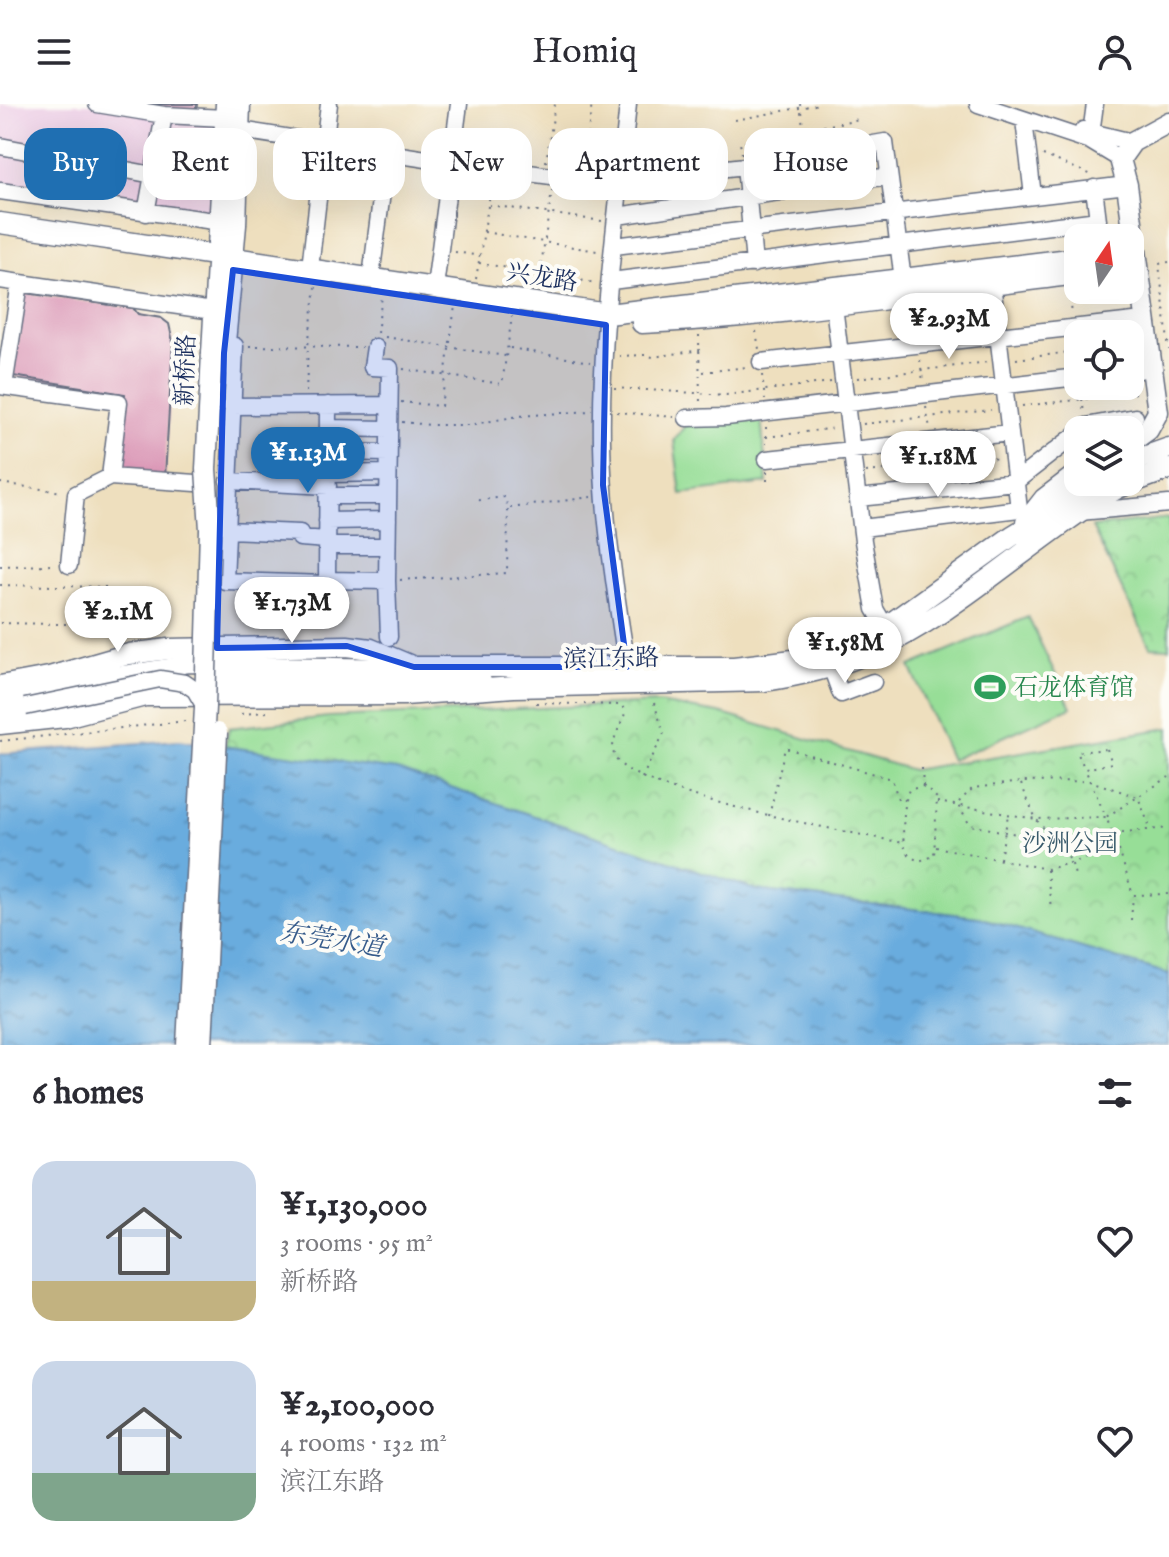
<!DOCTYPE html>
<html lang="en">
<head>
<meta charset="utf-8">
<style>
	body { margin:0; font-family:"IM FELL English","Noto Serif SC",serif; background:#f2f2f3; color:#2b2b33; height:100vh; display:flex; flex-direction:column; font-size:30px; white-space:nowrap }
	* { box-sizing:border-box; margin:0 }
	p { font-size:26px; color:#7c7c81 }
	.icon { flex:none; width:44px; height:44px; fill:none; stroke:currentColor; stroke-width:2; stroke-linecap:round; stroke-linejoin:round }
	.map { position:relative; height:941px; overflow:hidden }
	.drawer { display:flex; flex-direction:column; background:#fff; flex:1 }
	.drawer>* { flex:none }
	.banner { position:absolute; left:24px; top:24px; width:1122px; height:72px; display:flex; gap:16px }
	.needle { width:52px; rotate:13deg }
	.controls { position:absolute; left:1064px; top:120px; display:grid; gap:16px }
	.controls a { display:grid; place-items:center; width:80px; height:80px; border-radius:16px; background:#fff; box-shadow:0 8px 32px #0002; font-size:40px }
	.price { position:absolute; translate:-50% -68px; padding:0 18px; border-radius:28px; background:#fff; color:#222; font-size:26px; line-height:52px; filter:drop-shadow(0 2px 4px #0008) }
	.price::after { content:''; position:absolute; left:50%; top:48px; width:24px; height:18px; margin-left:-12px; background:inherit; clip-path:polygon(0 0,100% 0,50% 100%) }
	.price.selected { background:#1f6fb2; color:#fff }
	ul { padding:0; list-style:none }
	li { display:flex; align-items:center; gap:24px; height:200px; padding:0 32px }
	li span { display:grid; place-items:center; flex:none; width:224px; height:160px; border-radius:24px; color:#555 }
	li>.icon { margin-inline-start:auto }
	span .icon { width:96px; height:96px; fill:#fffc; stroke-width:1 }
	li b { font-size:34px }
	h2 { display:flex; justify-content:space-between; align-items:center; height:96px; padding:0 32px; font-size:34px }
	.pill { padding:0 28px; border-radius:24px; background:#fff; box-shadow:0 8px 32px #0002; font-size:28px; line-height:72px }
	.pill.selected { background:#1f6fb2; color:#fff }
	header { display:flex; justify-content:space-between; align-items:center; height:104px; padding:0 32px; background:#fff; font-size:36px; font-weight:600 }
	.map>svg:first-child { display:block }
</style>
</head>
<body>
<header><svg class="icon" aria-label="menu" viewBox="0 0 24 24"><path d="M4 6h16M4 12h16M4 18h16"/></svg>Homiq<svg class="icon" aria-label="person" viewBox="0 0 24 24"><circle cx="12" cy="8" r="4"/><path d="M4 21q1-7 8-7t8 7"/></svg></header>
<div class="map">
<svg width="1169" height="941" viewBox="0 0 1169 941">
	<defs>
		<pattern id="park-crowns" width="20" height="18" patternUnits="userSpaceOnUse" patternTransform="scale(2)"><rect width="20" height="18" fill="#97de97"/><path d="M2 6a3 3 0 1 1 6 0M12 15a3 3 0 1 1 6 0" fill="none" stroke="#82bf85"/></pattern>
		<pattern id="water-ripples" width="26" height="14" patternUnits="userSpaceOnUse" patternTransform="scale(2)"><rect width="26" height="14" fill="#69acde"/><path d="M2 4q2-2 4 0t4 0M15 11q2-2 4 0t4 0" fill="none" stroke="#568cb7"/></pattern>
	</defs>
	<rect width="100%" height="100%" fill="#fdfcf7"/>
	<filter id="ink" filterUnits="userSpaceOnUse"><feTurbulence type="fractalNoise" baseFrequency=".0125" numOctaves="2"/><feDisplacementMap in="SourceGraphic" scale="16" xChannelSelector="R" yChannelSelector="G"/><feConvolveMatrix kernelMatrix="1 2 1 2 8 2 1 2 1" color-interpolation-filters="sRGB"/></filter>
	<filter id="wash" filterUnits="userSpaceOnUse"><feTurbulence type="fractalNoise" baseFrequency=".006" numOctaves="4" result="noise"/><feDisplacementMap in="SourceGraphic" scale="32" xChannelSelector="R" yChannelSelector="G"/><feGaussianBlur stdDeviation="1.8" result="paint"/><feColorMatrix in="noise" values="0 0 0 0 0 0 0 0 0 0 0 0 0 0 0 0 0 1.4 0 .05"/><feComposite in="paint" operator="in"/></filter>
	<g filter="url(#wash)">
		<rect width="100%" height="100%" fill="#eedfbe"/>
		<path fill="#eed0e7" d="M0 0H97L216 18 214 117 0 87Z"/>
		<path fill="url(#park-crowns)" stroke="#59867a" stroke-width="2" d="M1169 414V544L1150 543 1092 423Z
			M659 599 719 609 912 666 1169 624V870L978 813 756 786 513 705 225 642 229 624 329 613Z"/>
		<path fill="#97de97" stroke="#59867a" stroke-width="2" d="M761 313 767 379 681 390 674 336 687 319Z
			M1028 513 1071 603 951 656 910 562Z"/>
		<path fill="url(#water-ripples)" stroke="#426e9e" stroke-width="2" d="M179 636 397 666 756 786 978 813 1169 870V941H0V650Z"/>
		<g id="blocks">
			<path fill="#db99b7" d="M151 0H197L196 10 151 2Z
				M25 189 133 204 138 210 161 214 169 220 173 238 165 373 117 367 125 290 13 272Z"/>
		</g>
	</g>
	<g filter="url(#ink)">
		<use href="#blocks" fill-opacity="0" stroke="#656d80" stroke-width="2"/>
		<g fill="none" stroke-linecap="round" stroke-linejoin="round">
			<defs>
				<path id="minor" d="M97 0 164 11 225 14
					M978 0 1090 37 1120 55
					M1024 16 1033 92
					M240 26 452 59 620 81
					M1083 26 1132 38
					M1090 37 1095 0
					M0 42 153 71
					M745 62 754 160
					M621 76 745 62 885 38 903 176
					M0 87 214 117
					M146 109 164 11
					M617 112 889 72
					M614 142 1127 81
					M310 164 329 0
					M371 173 387 50
					M0 176 213 207
					M611 177 1098 116 1094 84
					M435 183 459 0
					M834 202 863 437 875 505 885 522
					M235 242 225 477 327 480 328 301
					M375 243 372 263 390 264 387 477
					M761 258 1134 217
					M1130 267 1140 266
					M0 282 119 298 110 373
					M4 282 20 179
					M231 302 388 301
					M687 314 726 313 1078 273
					M328 324 388 325
					M1081 326 1086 322 1135 313
					M328 348 388 349
					M767 355 1010 329
					M328 370 388 369
					M228 377 328 382
					M328 392H388
					M858 394 1015 378 1078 329
					M1079 408 1169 400
					M327 417 388 416
					M862 424 1019 405 992 180
					M227 426 300 429V434L327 436
					M327 442H387
					M69 461 76 390 110 373 196 379
					M327 476 387 477 389 533
					M627 563C616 489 603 414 602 339 600 226 617 113 628 0
					M831 563 841 590 873 578
					M205 574 483 577
					M0 594 60 586 117 571 189 560 407 563
					M0 606 25 603"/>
				<path id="major" d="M0 119 608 210 1078 154
					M642 219C788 213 933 187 1078 170
					M212 249 226 0
					M224 249 236 121 240 0
					M1130 339 1148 326 1158 308 1127 81 1120 55 1132 38 1169 18
					M1130 358 1169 344
					M1026 418 1044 395 1078 369
					M0 582 49 573 129 550 168 545 347 542 371 545 414 563H734L793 556 859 535 891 519 1012 432 1065 400 1095 378
					M0 620 65 613 145 592 404 591 514 583 765 577C800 571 834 564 866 550 951 513 1020 446 1097 396L1118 384 1169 365"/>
			</defs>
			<use href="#minor" stroke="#656d80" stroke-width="19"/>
			<use href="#major" stroke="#656d80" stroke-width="23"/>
			<path stroke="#656d80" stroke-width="2" stroke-dasharray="2 6" stroke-linecap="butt" d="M800 0 803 22
				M735 16 820 0
				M742 50 740 39 859 15
				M1043 51 1092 71
				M546 58 555 0
				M583 62 592 0
				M489 101 602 117
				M484 128 597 147
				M455 148 480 152
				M1169 158 1159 160 1169 246
				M479 159 596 179
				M476 175 492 78
				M538 183 552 86
				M1069 188 1072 209
				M914 208 916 225
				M756 227 759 245
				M377 229 382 192
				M699 231 700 301
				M385 233 505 252
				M1075 236 1078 261
				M249 242 362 243
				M510 244 590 258
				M619 252 645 251 653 253 700 246
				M1016 255 1078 247
				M920 256 923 277
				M403 265 502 280 512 212
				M703 268 748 263
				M762 271 765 296
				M857 274 989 258
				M614 284 726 291 831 278
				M1081 287 1084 309
				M306 288 308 242 316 183
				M401 298 441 302 455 202
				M1022 302 1138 289
				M926 303 930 324
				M617 308 674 313
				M402 318 431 321H469L519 312 590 307
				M863 320 991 306
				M766 323V340
				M766 333 836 324
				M933 351 935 372
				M767 367V379
				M866 368 999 354
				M0 379 62 388
				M510 404 591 393
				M0 462 55 461
				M400 476 507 469 508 405 505 393 473 397
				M0 481 110 483
				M0 519 118 521
				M536 599 622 601 625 609C621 624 607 639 616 655 637 690 857 730 904 739
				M241 610 267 608
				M0 637 186 617
				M1107 645 1112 659 1085 665 1077 648Z
				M922 664 923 682
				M642 674 664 629 654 599
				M1021 680 1036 715 1071 757 1075 771
				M923 682 937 694 934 752 919 757C913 754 907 751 905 744 901 734 904 695 909 686Z
				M937 698 1036 715 1106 713 1085 665
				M769 712 785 644 892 675 898 695 905 696
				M1114 729 1169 724
				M1053 737 970 721 957 700 973 684 1020 678 1090 677 1138 693 1151 726
				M936 743 1047 765 1119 746 1106 713 1169 673
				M1119 746 1133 791 1169 790
				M1000 755 1008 711
				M1047 766 1051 805
				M1131 816 1133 792"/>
			<use href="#minor" stroke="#fff" stroke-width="16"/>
			<use href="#major" stroke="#fff" stroke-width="20"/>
			<defs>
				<path id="minor-bridge" d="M25 603 160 575 185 579 195 586 205 603"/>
				<path id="major-bridge" d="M187 941 205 603 210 425 206 365 212 249
					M202 941 217 629"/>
			</defs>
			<use href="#minor-bridge" stroke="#656d80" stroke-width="19" stroke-linecap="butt"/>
			<use href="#major-bridge" stroke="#656d80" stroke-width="23" stroke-linecap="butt"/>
			<use href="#minor-bridge" stroke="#fff" stroke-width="16"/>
			<use href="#major-bridge" stroke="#fff" stroke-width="20"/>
		</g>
	</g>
	<path fill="#1d4ed8" fill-opacity="0.2" stroke="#1d4ed8" stroke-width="6" stroke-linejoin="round" d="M233 166 606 221 603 381 627 563H414L347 542 217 544 224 249Z"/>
	<defs>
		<symbol id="stadium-bare" viewBox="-9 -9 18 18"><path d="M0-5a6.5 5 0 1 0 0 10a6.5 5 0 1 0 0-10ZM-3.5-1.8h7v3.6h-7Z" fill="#2e9e5b" stroke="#fdfcf7" stroke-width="2.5" paint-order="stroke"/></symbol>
	</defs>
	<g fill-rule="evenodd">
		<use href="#stadium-bare" x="968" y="561" width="44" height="44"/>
	</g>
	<g text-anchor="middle" stroke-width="8" stroke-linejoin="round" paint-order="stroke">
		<g font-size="24" fill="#1b2f5e" stroke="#fdfcf7">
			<text transform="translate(542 173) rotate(9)" y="8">兴龙路</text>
			<text transform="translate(185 266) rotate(-88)" y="8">新桥路</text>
			<text transform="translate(611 554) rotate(-1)" y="8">滨江东路</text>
		</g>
		<g font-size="24" fill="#27864d" stroke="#fdfcf7" text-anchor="start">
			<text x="1014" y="591">石龙体育馆</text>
		</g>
		<g font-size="24" fill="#3a5b6c" stroke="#fdfcf7">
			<text x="1070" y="747">沙洲公园</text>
		</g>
		<g font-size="26" font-style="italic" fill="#365b8b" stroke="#fdfcf7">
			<text transform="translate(332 835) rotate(9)" y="9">东莞水道</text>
		</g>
	</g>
</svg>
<div class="controls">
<a><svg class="needle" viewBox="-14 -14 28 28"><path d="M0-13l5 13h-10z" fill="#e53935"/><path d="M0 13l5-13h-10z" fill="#7c7c81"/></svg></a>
<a><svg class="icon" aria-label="locate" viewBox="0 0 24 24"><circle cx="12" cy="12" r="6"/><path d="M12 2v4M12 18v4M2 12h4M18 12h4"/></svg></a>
<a><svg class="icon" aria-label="layers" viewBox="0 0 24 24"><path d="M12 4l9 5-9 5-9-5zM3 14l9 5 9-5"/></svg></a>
</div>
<b class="price" style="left:949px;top:257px">¥2.93M</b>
<b class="price selected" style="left:308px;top:391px">¥1.13M</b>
<b class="price" style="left:938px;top:395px">¥1.18M</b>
<b class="price" style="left:292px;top:541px">¥1.73M</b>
<b class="price" style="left:118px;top:550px">¥2.1M</b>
<b class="price" style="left:845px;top:581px">¥1.58M</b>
<div class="banner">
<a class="pill selected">Buy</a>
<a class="pill">Rent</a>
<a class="pill">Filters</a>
<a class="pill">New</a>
<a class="pill">Apartment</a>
<a class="pill">House</a>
</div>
</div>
<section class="drawer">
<h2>6 homes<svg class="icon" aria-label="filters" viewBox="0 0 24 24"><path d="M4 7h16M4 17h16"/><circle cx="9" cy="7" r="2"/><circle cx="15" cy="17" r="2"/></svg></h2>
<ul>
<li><span style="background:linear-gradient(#c9d6e8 75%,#c2b280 0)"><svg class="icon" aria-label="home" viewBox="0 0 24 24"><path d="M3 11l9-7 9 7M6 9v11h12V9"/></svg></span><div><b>¥1,130,000</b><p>3 rooms · 95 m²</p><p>新桥路</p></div><svg class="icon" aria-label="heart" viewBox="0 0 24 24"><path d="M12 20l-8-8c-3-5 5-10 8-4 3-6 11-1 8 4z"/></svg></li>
<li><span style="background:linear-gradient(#c9d6e8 70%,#7fa58c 0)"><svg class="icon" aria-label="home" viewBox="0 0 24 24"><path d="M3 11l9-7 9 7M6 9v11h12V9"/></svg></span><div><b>¥2,100,000</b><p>4 rooms · 132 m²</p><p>滨江东路</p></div><svg class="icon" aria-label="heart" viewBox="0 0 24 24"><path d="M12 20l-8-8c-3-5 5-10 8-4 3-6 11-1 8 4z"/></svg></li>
</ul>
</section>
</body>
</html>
